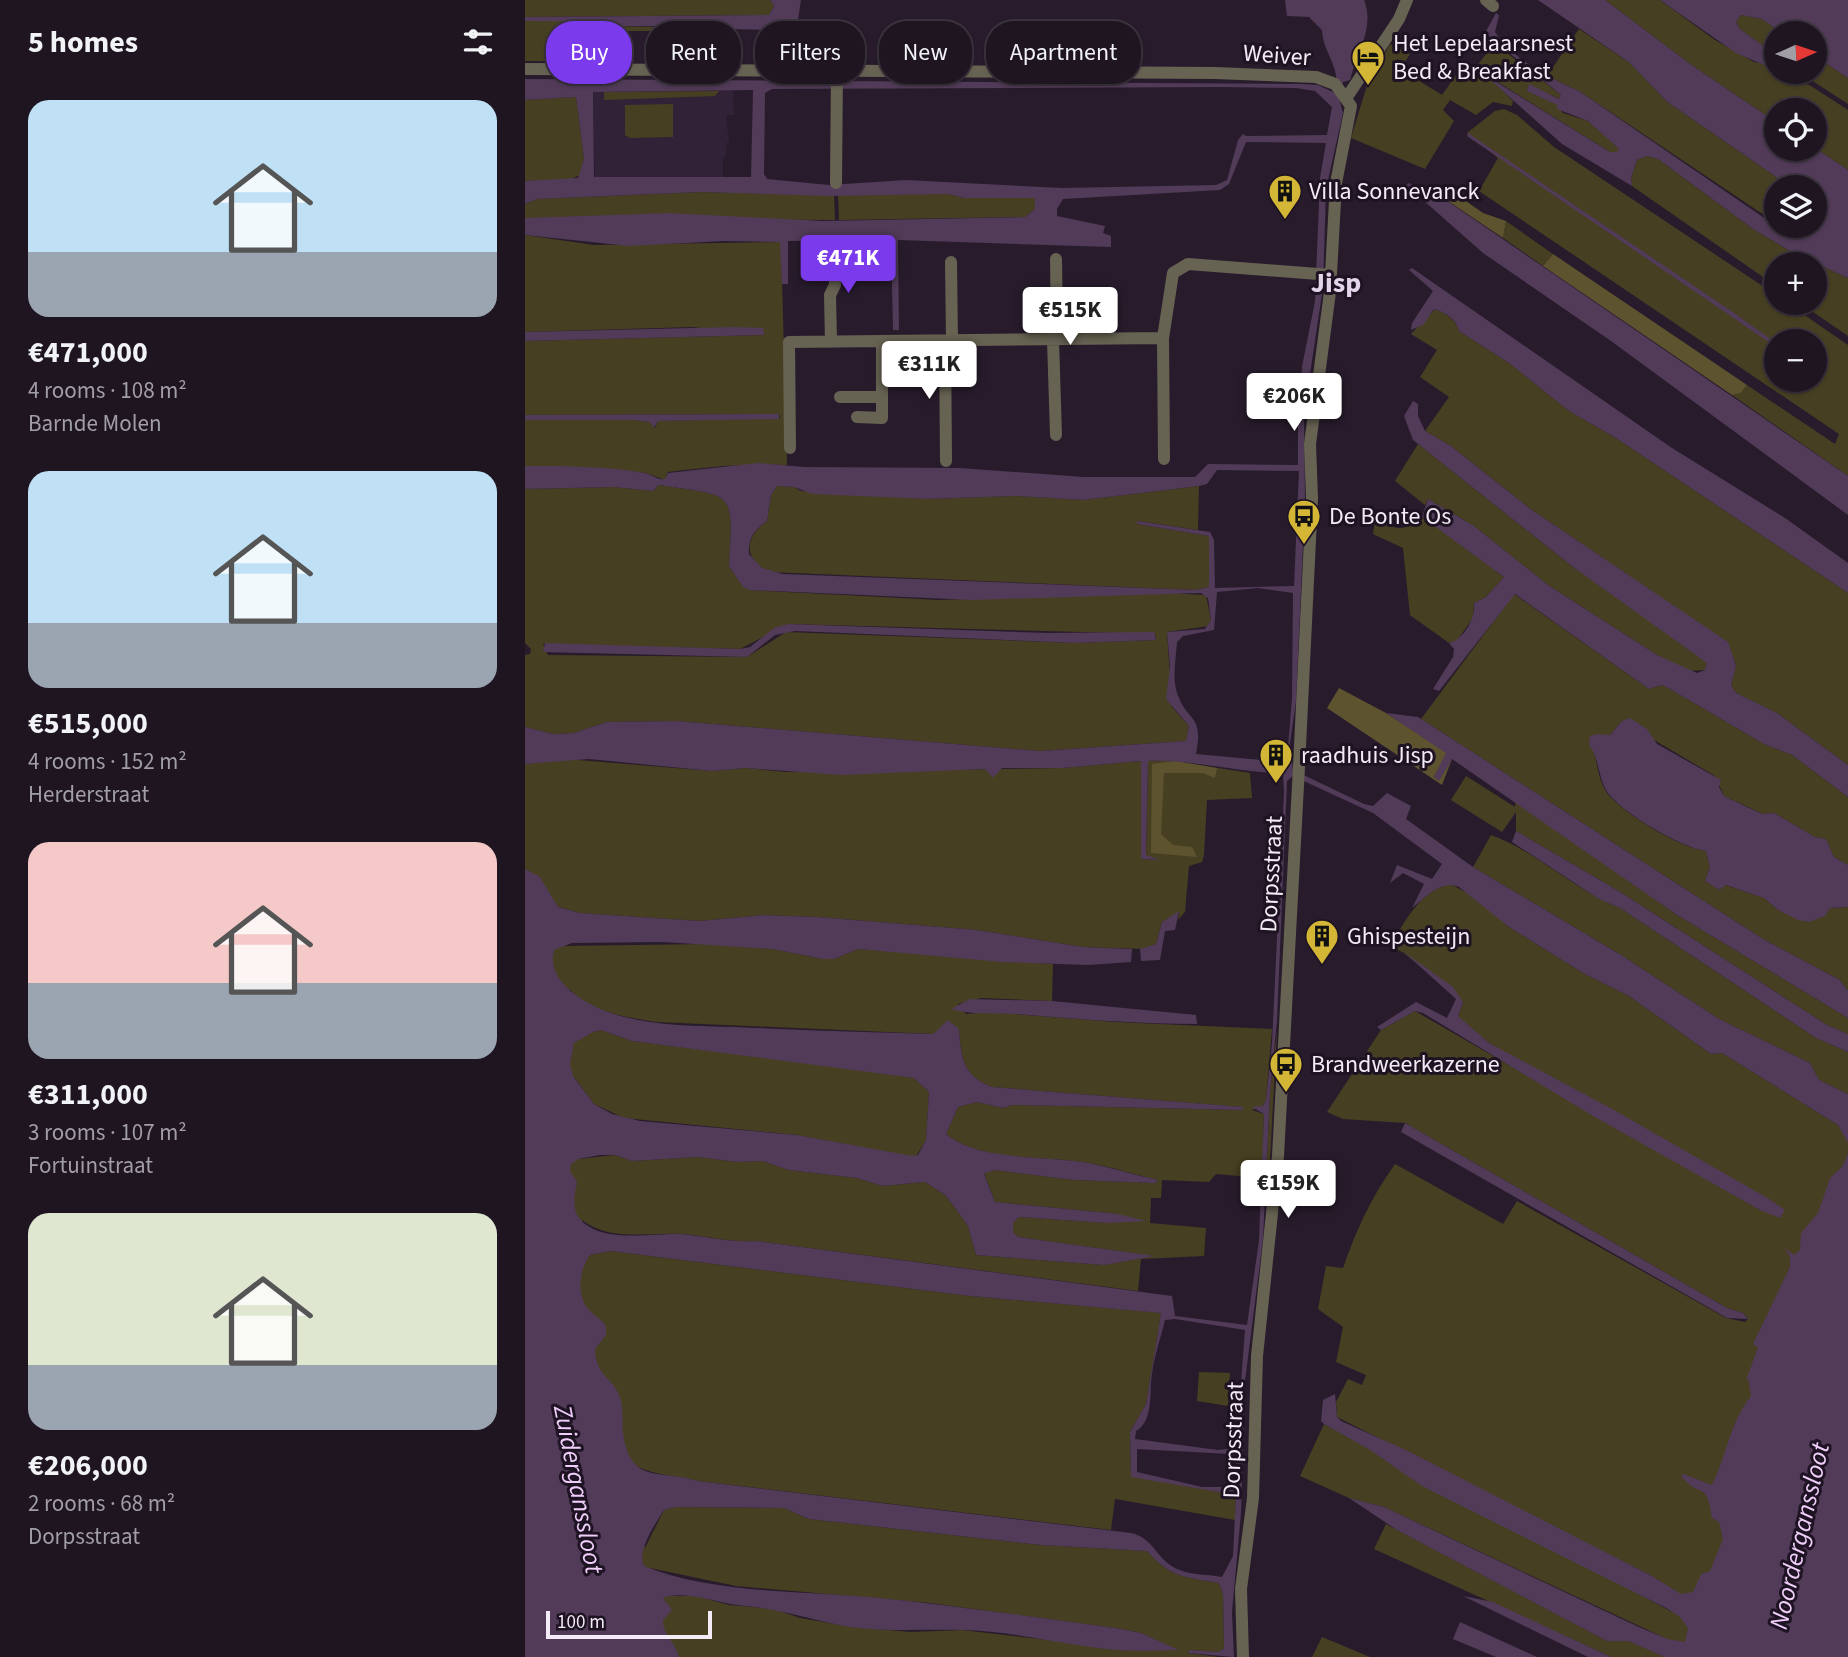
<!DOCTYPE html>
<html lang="en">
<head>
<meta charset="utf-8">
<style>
	body { margin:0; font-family:"Source Sans 3",sans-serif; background:#2b222e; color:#f1f3f6; height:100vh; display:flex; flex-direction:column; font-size:26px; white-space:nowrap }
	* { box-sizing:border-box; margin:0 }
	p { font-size:23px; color:#a19fa5 }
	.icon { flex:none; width:38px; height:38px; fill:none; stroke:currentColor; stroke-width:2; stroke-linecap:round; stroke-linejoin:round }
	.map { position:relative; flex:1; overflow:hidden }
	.sheet { display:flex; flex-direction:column; background:#1e1521; width:525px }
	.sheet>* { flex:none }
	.banner { position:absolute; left:21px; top:21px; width:665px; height:63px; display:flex; gap:14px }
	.needle { width:46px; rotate:87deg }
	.tools { position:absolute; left:1239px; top:21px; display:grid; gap:14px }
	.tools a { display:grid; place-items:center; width:63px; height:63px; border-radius:50%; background:#1e1521; box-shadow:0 2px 5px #0004,0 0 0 2px #3c343f; font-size:35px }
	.scale { position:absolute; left:21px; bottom:18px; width:166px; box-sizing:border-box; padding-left:7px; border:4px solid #f3ebf6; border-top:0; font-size:19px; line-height:24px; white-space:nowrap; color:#f3ebf6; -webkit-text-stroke:5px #1e1322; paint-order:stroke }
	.price { position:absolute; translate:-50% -60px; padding:0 16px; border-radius:7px; background:#fff; color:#222; font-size:23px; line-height:46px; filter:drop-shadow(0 2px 4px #0008) }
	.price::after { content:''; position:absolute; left:50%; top:42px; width:21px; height:16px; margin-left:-10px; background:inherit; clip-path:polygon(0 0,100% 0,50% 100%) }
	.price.active { background:#7c3aed; color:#fff }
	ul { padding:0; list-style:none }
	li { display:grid; align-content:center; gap:14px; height:371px; padding:0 28px }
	li span { display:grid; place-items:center; height:217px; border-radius:21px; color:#555 }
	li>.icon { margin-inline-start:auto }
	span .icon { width:126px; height:126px; fill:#fffc; stroke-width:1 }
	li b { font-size:30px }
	h2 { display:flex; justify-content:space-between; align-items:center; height:84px; padding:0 28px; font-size:30px }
	.tag { padding:0 24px; border-radius:28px; background:#1e1521; box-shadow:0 2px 5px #0004,0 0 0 2px #3c343f; font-size:24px; line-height:63px }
	.tag.active { background:#7c3aed; color:#fff }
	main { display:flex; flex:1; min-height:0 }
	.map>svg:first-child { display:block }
</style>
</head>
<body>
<main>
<section class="sheet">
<h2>5 homes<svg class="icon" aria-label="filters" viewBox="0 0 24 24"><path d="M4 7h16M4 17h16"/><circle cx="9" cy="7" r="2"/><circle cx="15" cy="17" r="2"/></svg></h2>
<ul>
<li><span style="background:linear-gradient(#bfe0f5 70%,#9aa5b1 0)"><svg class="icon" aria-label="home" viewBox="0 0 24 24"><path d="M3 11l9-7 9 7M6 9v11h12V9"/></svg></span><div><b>€471,000</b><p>4 rooms · 108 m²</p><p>Barnde Molen</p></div></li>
<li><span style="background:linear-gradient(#bfe0f5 70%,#9aa5b1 0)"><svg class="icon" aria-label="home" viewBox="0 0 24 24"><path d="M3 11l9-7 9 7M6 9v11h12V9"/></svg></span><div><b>€515,000</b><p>4 rooms · 152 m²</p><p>Herderstraat</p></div></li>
<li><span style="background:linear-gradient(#f6c9c9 65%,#9aa5b1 0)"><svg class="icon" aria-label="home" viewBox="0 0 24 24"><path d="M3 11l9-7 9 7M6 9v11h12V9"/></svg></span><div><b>€311,000</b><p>3 rooms · 107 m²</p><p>Fortuinstraat</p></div></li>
<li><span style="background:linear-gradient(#dfe7d0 70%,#9aa5b1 0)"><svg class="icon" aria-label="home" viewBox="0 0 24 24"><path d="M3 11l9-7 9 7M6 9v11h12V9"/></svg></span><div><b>€206,000</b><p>2 rooms · 68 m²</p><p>Dorpsstraat</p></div></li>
</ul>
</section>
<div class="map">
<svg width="1323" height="1657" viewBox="0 0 1323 1657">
	<rect width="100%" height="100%" fill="#281c2c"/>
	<path fill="#322237" d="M208 90 209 115H201L204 143H201V156L198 157V178H70L68 92Z"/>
	<path fill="#473f21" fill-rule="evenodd" d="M0 0H245L249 6 244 15 0 17Z
		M1080 0H1135L1190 40 1229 62 1242 64 1251 72 1286 86 1323 110V170L1290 148V110H1251V122L1165 64Z
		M1216 15 1237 19 1257 33H1251V65L1247 63V53L1215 29 1211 22Z
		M0 21H71L75 26 142 27 139 43 134 42V31H75L74 57 61 54V61H0Z
		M1054 29 1105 63 1141 101 1266 187H1251V223L1054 91 1022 76Z
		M969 43 1036 95 1035 99 1004 85 1002 91 1033 105 1038 113 1063 121 1095 149 1091 153 1085 152 963 76 988 101 987 106 968 102 951 115 925 100 918 110 929 121 900 169 826 138 843 82 865 44 885 54 880 62 872 59 870 66 917 95 936 68 950 69Z
		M1290 56 1323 78V104L1286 80 1266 72H1290Z
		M194 91 190 96 79 100V92Z
		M51 97 59 159 55 175 44 180 0 181V100Z
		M148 104V137L105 138 100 135V105Z
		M979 109 992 115 1029 147 1251 295V303H1262L1323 345V476L1207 395 1216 393 1222 385 1310 444 1314 434 954 191 973 158 942 133 970 111ZM1251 341H1290V380H1251Z
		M1122 156 1133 159 1228 229 1270 254 1323 278V336L1275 303H1290V264H1251V286L1107 186 1106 178 1112 160Z
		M177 192 309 195 310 220 0 218V204L12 199Z
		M313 194H423L439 198H510V209L500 217 314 220Z
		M981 221 1028 254 1018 266 978 238Z
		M0 235 69 245 256 242 262 465C222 463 182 467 143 472L140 480 121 473 71 468 0 466V420H109L125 422 130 428 133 421 255 418 254 414 0 415V341L239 335 167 327 0 332Z
		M910 309C921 314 931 319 934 331L984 363 1044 411 1091 438 1323 593V765L1252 713 1211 693 1206 685 1211 665 1202 642 1004 508 926 446 900 431 924 397 895 377 912 350 886 334Z
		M893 444 1048 567 1177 657 1182 663 1180 670 1163 671 1132 655 1023 585 949 526 903 499 900 505 870 481Z
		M134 485C211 497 208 489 204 566L218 586 225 590 414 600 640 593 681 595 686 620 684 626 642 632 647 707 664 726 661 741 515 751 151 721 82 722 49 733 28 734 0 727V655L5 654 6 649 0 643V489L89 487 128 491ZM263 624 630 634 631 640 551 643 261 632 222 657 23 655 18 644 215 649Z
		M252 486 269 487 276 491 402 499 490 496 558 500 674 486 673 530 613 521 612 524 684 536V587L671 590 244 572C218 559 219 537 242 521L246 495Z
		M897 515 979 577 961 597 949 603 948 618 931 642 924 643 885 615 878 548 848 534 851 516C873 531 876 534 897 515Z
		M989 594 1124 689 1137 685 1145 689 1239 744 1267 755 1323 797V865L1309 857 1301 839 1290 837 1249 813 1238 814 1199 796 1190 776 1097 721 1085 735 1078 736 1069 751C1072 763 1074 782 1082 793 1099 814 1155 848 1181 851L1185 867 1180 881 1194 890 1200 885 1239 898 1253 910 1284 922 1305 908 1323 907V991L1315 980 1238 939 896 719Z
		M41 759 187 771 220 768 261 772 538 768 616 761V859L634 860 621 856 623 761 642 760 725 773 727 798 682 800 679 855 677 862 664 866 660 912 653 920 654 912 637 922 631 944 619 949 558 947 452 930 293 917 238 915 175 921 55 913 33 907 25 897 37 946 181 944 248 949 298 959H309L333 949 528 964 527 1001 456 998 433 1004 441 1014 463 1012 590 1022 747 1029 741 1100 738 1106 727 1110 739 1114 737 1178 691 1174 684 1182 637 1180 636 1198H626L625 1223 681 1228 679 1256 616 1259 613 1291 232 1241C206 1243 182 1236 157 1234 123 1232 86 1242 57 1220L65 1255 86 1251 445 1296 640 1313 636 1314 621 1404 605 1432 606 1476 711 1495 710 1520 590 1499 586 1530 173 1481C151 1475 129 1476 109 1465L120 1548 139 1510 151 1507 259 1508 284 1519 516 1545 622 1551C646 1578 660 1577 694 1583L698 1594 699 1648 694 1652 665 1650 663 1653 694 1657H0V764ZM44 989C68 1013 100 1017 132 1022L408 1034 416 1029H434C436 1058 438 1076 467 1087L717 1107 718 1110 487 1105 478 1108 452 1102 433 1107 421 1134C458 1163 519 1155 564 1163 587 1167 610 1175 633 1180L630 1183 549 1180 469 1170 459 1173 470 1202 593 1214 581 1223 494 1217 488 1223V1232L493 1237 628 1256 579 1265 451 1255 443 1226 431 1209 420 1195 400 1182 357 1186 332 1178 263 1170 238 1161 212 1162 173 1157 107 1161 90 1155 53 1159 49 1077 69 1104 99 1118 272 1135 388 1157 392 1155 401 1140 404 1092 389 1078 362 1073 107 1041 76 1030 62 1034ZM120 1567 211 1586 405 1603 597 1629 616 1633 650 1649 616 1651 437 1630 386 1632 328 1627 275 1618 249 1609 204 1605 171 1596H143Z
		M941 776 990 807 991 801 1152 915 1323 1018V1034L1302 1025 1092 890 991 831V812L977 832 926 800Z
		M966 835C1013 852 1049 890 1095 908L1291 1038 1323 1052V1094L1294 1080 1285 1063 1194 1019 1096 955 948 867Z
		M925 884 947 895 984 927 1058 973 1104 996 1186 1054 1197 1053 1313 1125 1320 1135 1323 1132V1657H1086L849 1549 861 1524 1082 1641H1103L1136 1654 1140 1638 859 1507 824 1498 775 1476 799 1424 1147 1612 1153 1593 1125 1575 812 1417 811 1402 823 1379 837 1385 841 1375 811 1362 818 1327 793 1309 801 1266 818 1268C833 1226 845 1200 870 1164L978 1224 992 1201 1201 1318 1220 1322 1223 1319 1218 1313 1202 1308 880 1123 818 1119 802 1112 856 1030 890 1011 1235 1210 964 1043 935 1020 933 1016 938 1002 879 953 865 946C880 921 894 892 925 884Z
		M752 1030 744 1179H741L745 1093Z
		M674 1372 705 1373 703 1406 672 1401Z
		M797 1637 845 1657H787Z"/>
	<path fill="#5d542f" d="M925 190 958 213 981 221 978 238 920 199Z
		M1028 254 1222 385 1216 393 1207 395 1018 266Z
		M814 688 861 713 922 753 909 777 914 780 927 759 917 785 802 708Z
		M650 761 692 768 690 778 678 773H639L636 834 648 845 667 847 672 857 626 853 627 764Z"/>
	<path fill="#513b58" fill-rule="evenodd" d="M245 0H276L273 20 261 28 249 30 201 29 197 34 135 26H75L70 21H0V17L244 15 249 6Z
		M760 0H839C850 28 832 52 825 80L818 82 814 98 818 113 801 189 798 287 779 414 780 501 771 701 765 743 768 770 839 804 848 806 862 793 886 806 881 819 948 867 1096 955 1194 1019 1285 1063 1294 1080 1323 1094V1143L1313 1125 1197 1053 1186 1054 1104 996 1058 973 984 927 934 887C915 880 902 897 887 908L899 884 878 873 865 883 872 865 907 879 917 864 848 813 768 776 762 781 752 1020 745 1093 738 1239 720 1381 716 1513 707 1612 709 1657 663 1653 665 1650 694 1652 699 1648 698 1594 694 1583C660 1577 646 1578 622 1551L516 1545 284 1519 259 1508 151 1507 139 1510C131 1523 111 1551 119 1566 185 1593 273 1591 344 1597 429 1605 513 1618 597 1629L616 1633 654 1650C642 1650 629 1651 617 1651 557 1651 497 1631 437 1630 399 1629 363 1632 325 1627 290 1621 257 1609 221 1606 197 1605 160 1589 138 1598L147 1610 138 1620C138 1636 151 1642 154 1657H0V869L15 877 33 907 55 913 175 921 238 915 293 917 452 930 558 947 607 949 606 962 563 965 477 962 333 949 309 959H298L248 949 138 942 47 943 29 950C20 983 64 1006 89 1014 127 1026 171 1026 211 1027 276 1030 342 1032 408 1034L423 1020 434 1029C436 1058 438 1076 467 1087L718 1107V1110L487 1105 478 1108 452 1102 433 1107 421 1134C455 1162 522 1155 564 1163 587 1168 610 1175 633 1180L630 1183 549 1180 469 1170 459 1174 470 1202 593 1214 621 1221 581 1223 494 1217 488 1223V1232L493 1237 630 1256 579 1265 451 1255 443 1226 431 1209 420 1195 400 1182 357 1186 332 1178 263 1170 238 1161 212 1162 173 1157 107 1161 90 1155H75L53 1159 46 1164 45 1171 52 1182C50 1194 46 1208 55 1219 76 1244 127 1233 155 1234 181 1236 205 1243 232 1241L647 1296 650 1316 722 1325 734 1240 739 1114 727 1107 738 1106 741 1100 747 1043 759 792 758 773C713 773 668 759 623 761L621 855 635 860 616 859V761L538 768H477L468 778 460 769 316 775 220 768 187 771 64 759 0 764V727L28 734 49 733 82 722 151 721 515 751 661 741 664 726 641 699 645 666 642 632 680 629 686 620 683 598 676 593 447 600 225 590 218 587 204 566C208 489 211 497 134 485L128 491 89 487 0 489V466C38 466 83 466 120 473 128 475 132 480 140 479L143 473 233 463 279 467 434 468 559 477H670L683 464 773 465V414L777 367 790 301 795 178 801 143 721 142 704 184 695 190 538 199 532 209V216L580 226 578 233 586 236V247L373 240 374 330H368L366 240 263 241V284H257L255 242 199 241 104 246 0 235V218L145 213 298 221 500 217 510 209V198H439L423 194 305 196 177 192 12 199 0 204V181L53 178 59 159 51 97 0 100V79L776 84 793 85 810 93C817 67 798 54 797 30L784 17 762 16ZM698 87 771 88 790 91 807 107 802 135 721 136 718 134 713 140 702 180 691 185 537 188 381 180 304 185 242 179 239 174 240 93 247 89ZM228 90 226 177H69L68 92ZM692 470 774 471 769 586 690 588 689 540 685 532 612 521V524L684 536V587L671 590 258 574 237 568 224 554C223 538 229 530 242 521L246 495 252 486 269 487 287 494 402 499 490 496 558 500 674 486 682 484ZM733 588 768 593 767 698 762 760 758 762 671 754C679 713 662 723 652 693 647 678 651 657 652 642L658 636 689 630 692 592ZM76 1030 107 1041 389 1078 404 1092 401 1140 393 1155 388 1156 272 1135 115 1121 87 1114 69 1104 48 1076 45 1064 49 1043 68 1032ZM86 1251 445 1296 636 1313 621 1404 605 1432 606 1477 711 1495 708 1556 697 1577C681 1574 661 1575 648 1567 630 1556 628 1538 606 1533L173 1481C133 1469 105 1485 98 1432 97 1420 99 1406 94 1395 86 1375 71 1377 70 1349L81 1335V1326C77 1319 69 1316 64 1310 51 1295 54 1270 65 1255ZM650 1319 720 1330 711 1448 693 1450 610 1439 611 1431C629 1421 624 1392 627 1374 629 1356 636 1337 640 1320ZM612 1449 705 1454 711 1460V1487H677L612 1472Z
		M1013 0H1080L1165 64 1251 122V149L1290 148 1323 170V278L1270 254 1228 229 1133 159 1122 156 1112 160 1106 178 1107 186 1037 144 960 75 1085 152H1091L1094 149 1063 121 1032 109V105L1002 91 1004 84 1034 99 1036 95 960 33 971 13 974 15 970 32C989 60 1024 78 1054 91L1251 226 1271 235 1280 226H1290V187H1266L1141 101 1105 63Z
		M1135 0H1323V78L1290 56V33H1257L1237 19 1216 15 1211 22 1215 29 1248 53 1247 63 1251 65V70L1211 53Z
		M943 133 1212 315 1251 343V347L942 136Z
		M884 183 912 198 915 196 1323 476V515L1086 341 958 253 881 185Z
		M887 268 1147 448 1260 518 1323 563V593L1091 438 1044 411 984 363 934 331C931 319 921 313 909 309L898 325 886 330 887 323 908 291 884 270Z
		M210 327 238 328 239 335 0 341V332Z
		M888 401 893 404V416L900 431 926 446 1004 508 1203 642 1211 666 1206 685 1211 693 1252 713 1323 765V797L1267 755 1239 744 1145 689 1137 685 1124 689 990 594 914 691 908 689 928 657 929 649 924 643C939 640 951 617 949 603L961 597 979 577 897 517 903 499 949 526 1023 585 1132 655 1172 673 1180 670 1182 663 1048 567 888 440 879 416Z
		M254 414V419L133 421 129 428 125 422 109 420H0V415Z
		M263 624 523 633 629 632 631 640 551 643 270 631 250 635 222 657 18 652 20 643 215 649 225 647 249 628Z
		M861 713 893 717 1238 939 1315 980 1323 991V1018L1152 915 927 759 914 781 909 777 921 753Z
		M1105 718 1122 729 1132 744 1196 780 1194 787 1199 796 1224 808 1238 814 1249 813 1290 837 1301 839 1309 857 1323 865V907L1305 908 1300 916 1284 922 1273 920 1253 910 1239 898 1201 885 1194 890 1180 881 1185 867 1181 851C1157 848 1093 811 1081 790 1073 776 1074 757 1064 745L1065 736 1072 734 1085 735 1097 721Z
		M991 831 1092 890 1302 1025 1323 1034V1052L1291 1038 1095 908 1074 899 987 842Z
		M654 911 650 930 640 931 635 960 616 961 615 949 631 944 637 922Z
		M879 952 928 987 938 1002 933 1016 964 1043 1089 1110 1244 1199 1260 1210 1255 1218 1235 1210 1068 1116 898 1013 890 1011 856 1030 852 1027 891 1002 922 1018 931 999Z
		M445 999 527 1001 671 1015 672 1024C611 1024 551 1019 490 1014 469 1013 447 1015 426 1009Z
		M880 1123 1202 1308 1218 1313 1223 1319 1202 1318 876 1132Z
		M1323 1154V1657H1140L1103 1641H1082L872 1530 824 1498 859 1507 1116 1628 1143 1639 1160 1642 1163 1628 1155 1617 1141 1608 897 1486 845 1450 799 1424 796 1421 798 1400 810 1394 812 1417 816 1421 883 1451 1125 1575 1156 1594 1168 1592 1176 1574 1185 1571 1198 1539 1194 1522 1187 1518C1182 1480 1175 1499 1156 1476L1158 1474 1187 1485C1202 1455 1204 1424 1226 1396L1223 1378 1220 1383 1233 1347 1228 1344 1265 1267V1257L1260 1248 1269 1255 1275 1250 1276 1233 1293 1213 1305 1178 1317 1167Z
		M938 1596 968 1602 1086 1657H1063Z
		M935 1622 1012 1657H971L928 1639Z"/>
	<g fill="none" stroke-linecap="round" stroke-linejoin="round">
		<path stroke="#676353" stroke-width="12" d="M961 0 968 6
			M0 69 690 73 791 77 810 84 826 106 811 183 805 292 785 444 787 498 774 767 753 1156 732 1356 728 1498 716 1589 718 1657
			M822 97 874 19 882 0
			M311 183 312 69
			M426 262 427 341
			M420 341 421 461
			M306 342 305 295 310 285 311 248
			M315 397H357
			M332 417 357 418V342
			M531 435 528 340 532 332 531 259
			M265 448 264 342 638 338
			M639 459 638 338 648 273 663 264 806 275"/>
	</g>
	<defs>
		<symbol id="hotel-pin" viewBox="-11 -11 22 30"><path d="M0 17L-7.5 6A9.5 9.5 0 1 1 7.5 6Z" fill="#d3b635" stroke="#1e1322"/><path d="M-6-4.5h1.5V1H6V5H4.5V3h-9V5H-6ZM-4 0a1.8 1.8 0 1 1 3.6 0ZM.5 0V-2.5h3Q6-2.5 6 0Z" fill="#111"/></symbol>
		<symbol id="building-pin" viewBox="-11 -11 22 30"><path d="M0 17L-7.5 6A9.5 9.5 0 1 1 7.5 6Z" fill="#d3b635" stroke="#1e1322"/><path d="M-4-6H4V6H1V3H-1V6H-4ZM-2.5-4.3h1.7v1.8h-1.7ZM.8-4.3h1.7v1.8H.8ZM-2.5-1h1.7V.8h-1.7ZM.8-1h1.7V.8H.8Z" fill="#111"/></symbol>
		<symbol id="bus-pin" viewBox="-11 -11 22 30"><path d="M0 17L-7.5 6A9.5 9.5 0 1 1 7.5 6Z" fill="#d3b635" stroke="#1e1322"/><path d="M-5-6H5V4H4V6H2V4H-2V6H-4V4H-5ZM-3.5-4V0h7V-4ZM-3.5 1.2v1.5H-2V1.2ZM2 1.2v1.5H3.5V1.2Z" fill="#111"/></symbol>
	</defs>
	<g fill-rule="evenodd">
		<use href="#hotel-pin" x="824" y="38" width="38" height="52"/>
		<use href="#building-pin" x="741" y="172" width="38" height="52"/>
		<use href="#bus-pin" x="760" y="497" width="38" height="52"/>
		<use href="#building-pin" x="732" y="736" width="38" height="52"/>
		<use href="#building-pin" x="778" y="917" width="38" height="52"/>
		<use href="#bus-pin" x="742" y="1045" width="38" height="52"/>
	</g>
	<g text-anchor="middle" stroke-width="6" stroke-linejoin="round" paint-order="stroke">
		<g font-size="24" fill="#f3ebf6" stroke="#1e1322" text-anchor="start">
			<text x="868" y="51">Het Lepelaarsnest<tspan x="868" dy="28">Bed &amp; Breakfast</tspan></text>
			<text x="784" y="199">Villa Sonnevanck</text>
			<text x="804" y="524">De Bonte Os</text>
			<text x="776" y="763">raadhuis Jisp</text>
			<text x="822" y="944">Ghispesteijn</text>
			<text x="786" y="1072">Brandweerkazerne</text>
		</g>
		<g font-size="24" fill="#f3ebf6" stroke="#1e1322">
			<text transform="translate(752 55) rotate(4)" y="8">Weiver</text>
			<text transform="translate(746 874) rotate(-87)" y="8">Dorpsstraat</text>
			<text transform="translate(708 1440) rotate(-88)" y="8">Dorpsstraat</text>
		</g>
		<g font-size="26" font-style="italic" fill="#efcef9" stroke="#1e1322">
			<text transform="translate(54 1489) rotate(79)" y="9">Zuiderganssloot</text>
			<text transform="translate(1274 1536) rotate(-77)" y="9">Noorderganssloot</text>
		</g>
		<g font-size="28" font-weight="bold" fill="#e4d4e9" stroke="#1e1322">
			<text x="811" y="292">Jisp</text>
		</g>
	</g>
</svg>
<div class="tools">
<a><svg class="needle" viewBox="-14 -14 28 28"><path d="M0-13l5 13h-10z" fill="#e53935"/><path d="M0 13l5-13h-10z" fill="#a19fa5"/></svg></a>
<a><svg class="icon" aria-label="locate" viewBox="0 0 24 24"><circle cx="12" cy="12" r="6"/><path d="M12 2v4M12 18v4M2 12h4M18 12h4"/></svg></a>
<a><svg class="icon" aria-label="layers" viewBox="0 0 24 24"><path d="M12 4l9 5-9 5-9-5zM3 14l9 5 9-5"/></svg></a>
<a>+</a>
<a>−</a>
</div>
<div class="scale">100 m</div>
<b class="price active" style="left:323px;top:295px">€471K</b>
<b class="price" style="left:545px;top:347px">€515K</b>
<b class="price" style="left:404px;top:401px">€311K</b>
<b class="price" style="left:769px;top:433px">€206K</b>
<b class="price" style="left:763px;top:1220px">€159K</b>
<div class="banner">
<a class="tag active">Buy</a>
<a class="tag">Rent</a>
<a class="tag">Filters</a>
<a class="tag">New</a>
<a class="tag">Apartment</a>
</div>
</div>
</main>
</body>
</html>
